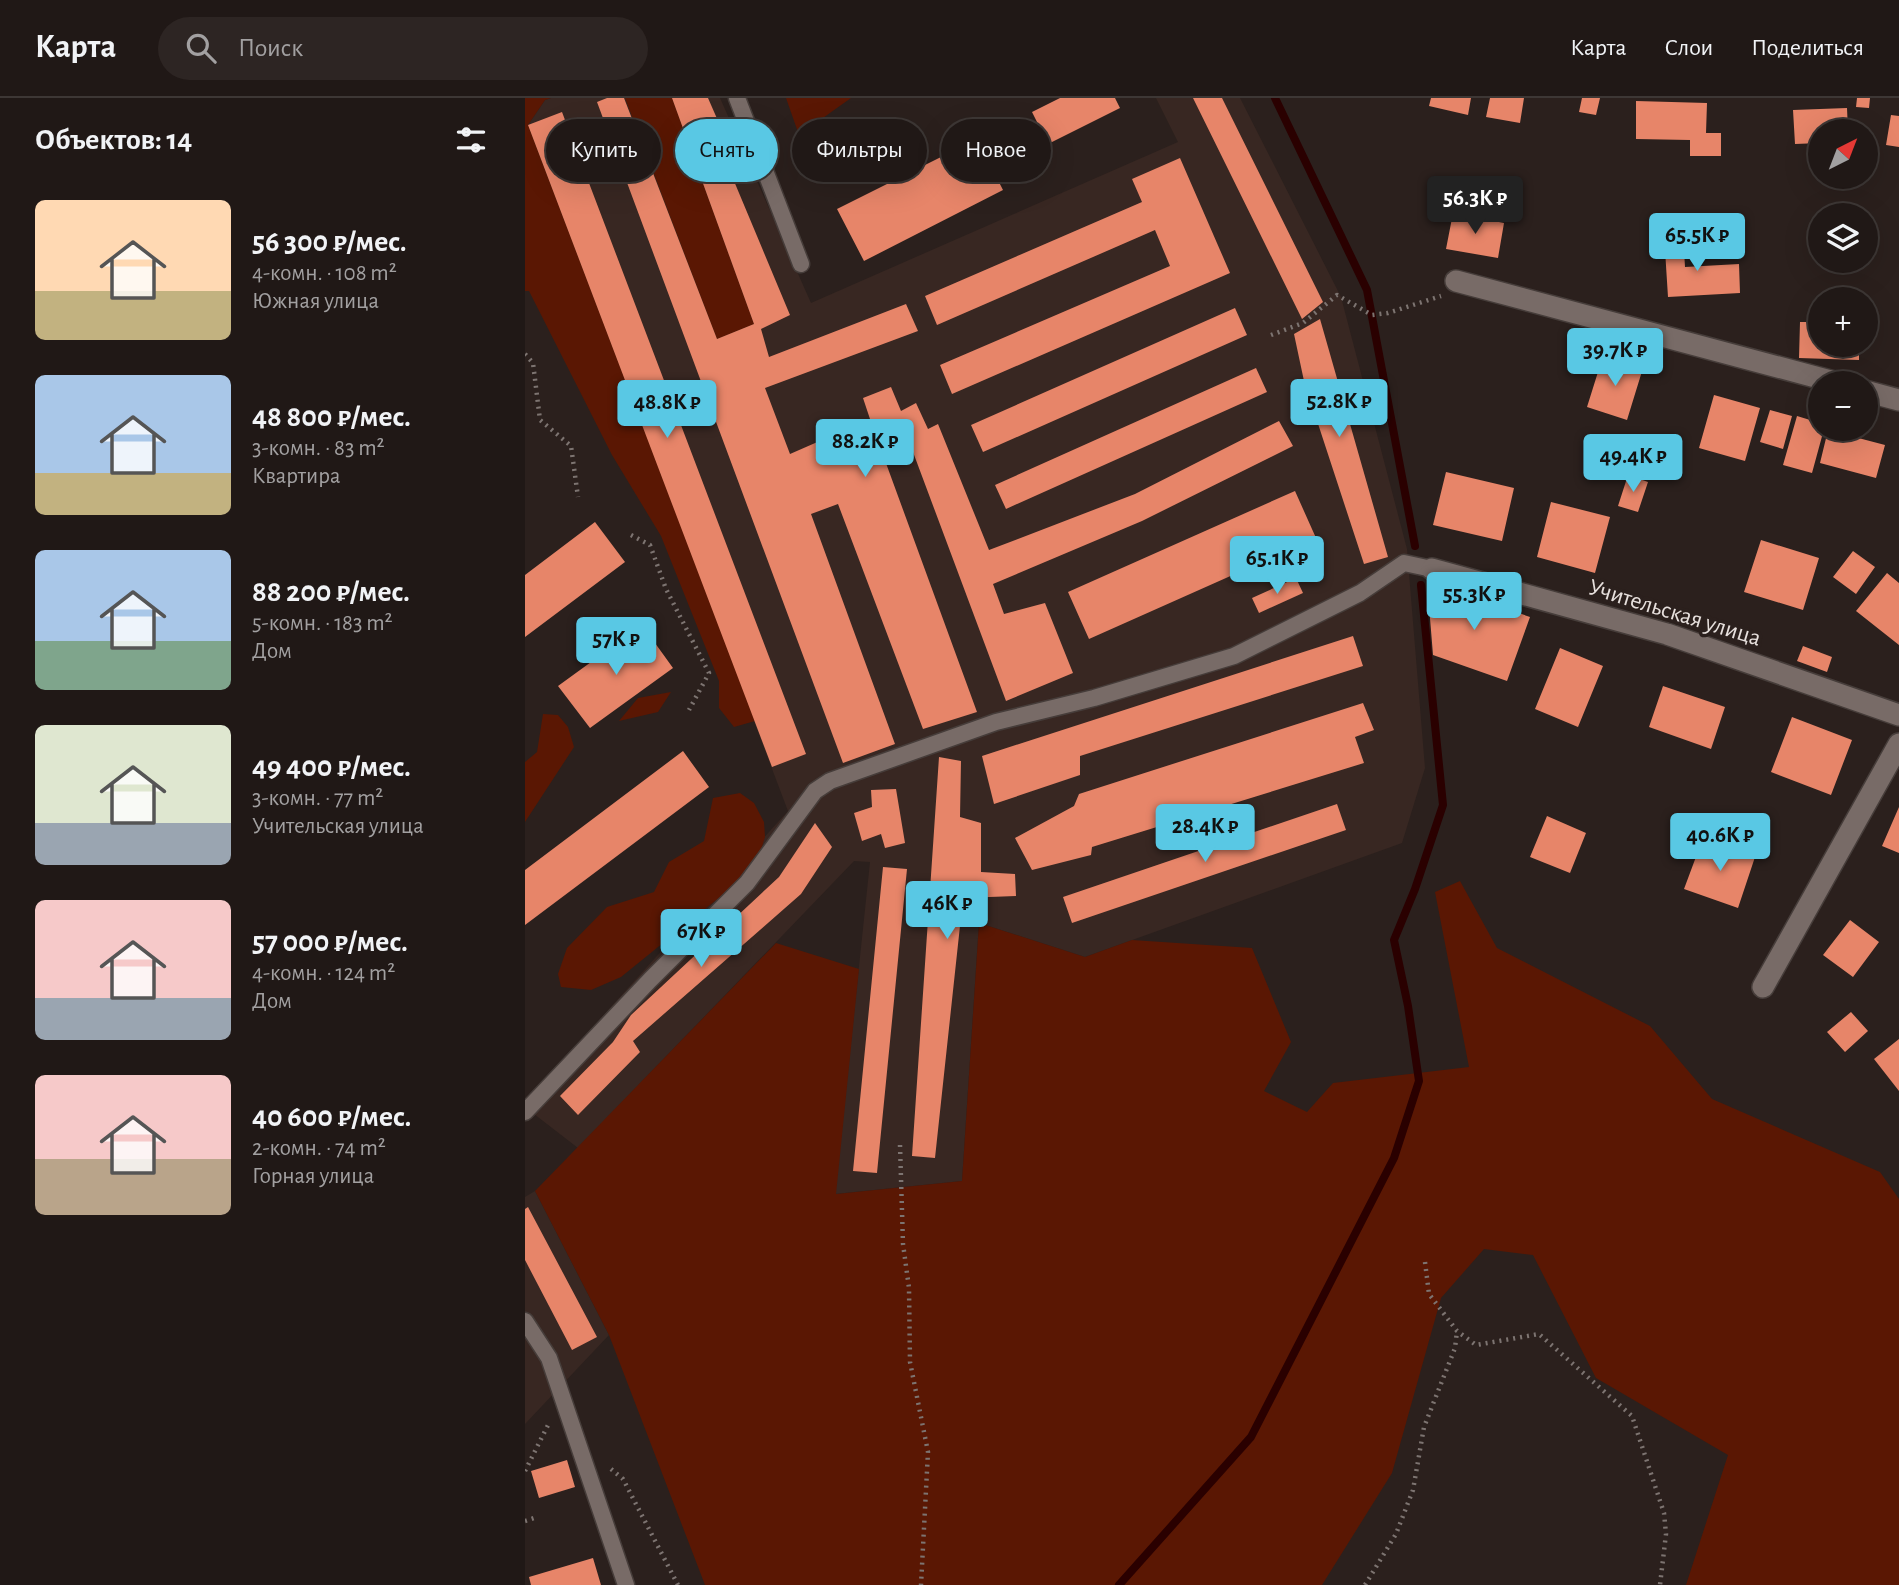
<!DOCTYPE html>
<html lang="ru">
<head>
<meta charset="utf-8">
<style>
	body { margin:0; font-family:"Alegreya Sans",sans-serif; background:#2d2523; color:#f1f3f6; height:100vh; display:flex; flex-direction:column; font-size:26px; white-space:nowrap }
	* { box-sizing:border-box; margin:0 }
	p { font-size:23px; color:#a2a0a1 }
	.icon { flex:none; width:38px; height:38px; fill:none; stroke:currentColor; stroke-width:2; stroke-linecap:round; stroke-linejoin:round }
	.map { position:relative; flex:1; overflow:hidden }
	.sheet { display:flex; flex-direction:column; background:#201816; width:525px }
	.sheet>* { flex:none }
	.guide { position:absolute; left:21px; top:21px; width:665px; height:63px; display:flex; gap:14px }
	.needle { width:46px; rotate:42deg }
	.controls { position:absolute; left:1283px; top:21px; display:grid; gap:14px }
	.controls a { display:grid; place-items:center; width:70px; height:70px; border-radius:50%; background:#201816; box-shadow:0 7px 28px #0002,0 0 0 2px #3d3735; font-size:35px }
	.price { position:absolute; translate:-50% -60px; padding:0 16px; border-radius:7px; background:#59c8e4; color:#111; font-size:23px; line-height:46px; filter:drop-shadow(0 2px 4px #0008) }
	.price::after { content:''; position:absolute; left:50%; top:42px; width:21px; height:16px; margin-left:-10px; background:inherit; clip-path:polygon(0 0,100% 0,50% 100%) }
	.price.current { background:#222; color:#fff }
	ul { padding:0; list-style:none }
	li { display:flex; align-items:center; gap:21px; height:175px; padding:0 35px }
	li span { display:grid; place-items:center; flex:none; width:196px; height:140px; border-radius:10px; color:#555 }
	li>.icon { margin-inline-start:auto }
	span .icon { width:84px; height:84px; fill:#fffc; stroke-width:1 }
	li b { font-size:30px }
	h2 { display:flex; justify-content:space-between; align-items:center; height:84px; padding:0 35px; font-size:30px }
	.chip { padding:0 24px; border-radius:32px; background:#201816; box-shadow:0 7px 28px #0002,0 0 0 2px #3d3735; font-size:24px; line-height:63px }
	.chip.current { background:#59c8e4; color:#111 }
	header { display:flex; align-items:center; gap:42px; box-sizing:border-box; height:98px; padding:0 35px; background:#201816; border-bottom:2px solid #3d3735 }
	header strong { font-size:33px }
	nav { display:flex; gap:38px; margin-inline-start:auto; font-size:24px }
	.search { width:490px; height:63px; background:#2d2523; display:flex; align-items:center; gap:18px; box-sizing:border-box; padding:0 24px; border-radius:38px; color:#a2a0a1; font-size:26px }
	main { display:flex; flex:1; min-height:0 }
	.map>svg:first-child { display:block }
</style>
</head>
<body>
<header>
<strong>Карта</strong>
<div class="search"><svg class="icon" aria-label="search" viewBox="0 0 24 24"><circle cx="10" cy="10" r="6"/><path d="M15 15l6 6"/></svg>Поиск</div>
<nav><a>Карта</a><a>Слои</a><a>Поделиться</a></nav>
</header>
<main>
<section class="sheet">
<h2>Объектов: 14<svg class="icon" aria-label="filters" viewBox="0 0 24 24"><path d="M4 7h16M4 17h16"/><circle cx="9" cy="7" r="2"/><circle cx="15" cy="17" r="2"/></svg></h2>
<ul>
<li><span style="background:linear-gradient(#ffd9b3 65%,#c2b280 0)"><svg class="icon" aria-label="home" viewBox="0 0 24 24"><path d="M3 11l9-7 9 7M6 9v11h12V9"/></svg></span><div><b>56 300 ₽/мес.</b><p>4-комн. · 108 m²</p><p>Южная улица</p></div></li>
<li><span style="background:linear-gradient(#a9c7e8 70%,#c2b280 0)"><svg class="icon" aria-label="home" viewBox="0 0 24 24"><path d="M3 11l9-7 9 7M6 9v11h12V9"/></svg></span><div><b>48 800 ₽/мес.</b><p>3-комн. · 83 m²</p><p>Квартира</p></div></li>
<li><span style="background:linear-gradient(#a9c7e8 65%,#7fa58c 0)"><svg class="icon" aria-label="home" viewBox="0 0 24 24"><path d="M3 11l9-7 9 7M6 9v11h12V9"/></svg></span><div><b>88 200 ₽/мес.</b><p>5-комн. · 183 m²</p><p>Дом</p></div></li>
<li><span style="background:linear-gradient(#dfe7d0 70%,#9aa5b1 0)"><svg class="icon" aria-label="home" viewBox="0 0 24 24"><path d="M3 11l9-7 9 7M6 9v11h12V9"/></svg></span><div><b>49 400 ₽/мес.</b><p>3-комн. · 77 m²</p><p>Учительская улица</p></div></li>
<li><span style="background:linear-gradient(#f6c9c9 70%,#9aa5b1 0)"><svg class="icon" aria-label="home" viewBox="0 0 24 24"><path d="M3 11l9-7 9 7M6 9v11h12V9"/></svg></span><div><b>57 000 ₽/мес.</b><p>4-комн. · 124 m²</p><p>Дом</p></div></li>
<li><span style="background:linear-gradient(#f6c9c9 60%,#b9a48a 0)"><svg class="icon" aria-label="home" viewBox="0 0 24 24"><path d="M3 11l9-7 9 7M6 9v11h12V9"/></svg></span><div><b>40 600 ₽/мес.</b><p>2-комн. · 74 m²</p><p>Горная улица</p></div></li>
</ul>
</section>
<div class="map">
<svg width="1374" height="1487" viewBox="0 0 1374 1487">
	<rect width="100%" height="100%" fill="#2b201d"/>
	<path fill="#382722" d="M26 0H195L286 205 653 44 631 0H715L816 199 882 451 900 670 877 745 560 859 454 825 437 1083 310 1096 345 764 329 763 53 1050 0 1009V1004L263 713 3 27 20 2Z
		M10 1093 84 1237 0 1326V1099Z"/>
	<path fill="#5a1703" d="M0 0H26L20 2 3 27 230 623 209 629 194 610V583L136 438 87 357 4 193H0Z
		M100 0H147L229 226 192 241Z
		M261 0H326L274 37Z
		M146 594 133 614 94 623 113 600Z
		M18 616 33 617 43 629 49 649 0 724V664L12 654Z
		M215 695 229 705 239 724 240 739 232 764 201 794 96 879 66 892 36 889 33 876 42 850 82 809 129 794 144 764 179 743 188 700Z
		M935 783 972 850 1125 928 1187 1001 1355 1074 1374 1101V1487H1161L1203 1357 1071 1280 1008 1157 959 1151 916 1200 867 1375 797 1487H180L84 1237 10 1093 251 845 334 871 311 1096 437 1083 454 825 560 859 607 842 727 850 766 944 739 993 782 1014 808 985 944 969 910 794Z"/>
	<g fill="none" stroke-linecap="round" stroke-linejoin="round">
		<path stroke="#2a0000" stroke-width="8" d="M750 0 842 192 890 448
			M594 1487 726 1339 869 1060 894 983 883 908 869 842 890 791 918 707 896 487"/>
	</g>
	<path fill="#e78569" d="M82 0H99L192 241 229 226 147 0H183L204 48 196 52 265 217 236 231 244 259 381 206 393 233 240 290 265 356 345 321 338 300 366 289 376 313 391 305 403 331 413 326 464 452 610 396 754 323 768 348 617 423 468 486 479 516 520 505 548 575 481 603 385 346 358 357 452 614 398 631 313 406 286 416 370 646 318 665 72 4Z
		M535 0H590L595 10 523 46 507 14Z
		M668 0H697L798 204 777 221Z
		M906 0H946L943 17 904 8Z
		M965 0H999L995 25 961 19Z
		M1057 0H1075L1071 17 1054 14Z
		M1332 0H1345L1344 10 1331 9Z
		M1111 3 1182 5 1181 35H1196V58H1165V42L1111 41Z
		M1322 10 1323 33H1295V45L1270 46 1268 12Z
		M37 14 281 656 247 669 3 27Z
		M1366 17 1374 18V49L1361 47Z
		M452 41 478 92 339 163 312 111Z
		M655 60 705 175 427 296 415 267 645 168 630 132 412 227 400 198 617 104 607 81Z
		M928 115 979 125 973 160 921 151Z
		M1158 135 1160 169 1214 166 1215 195 1143 199 1139 136Z
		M710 210 722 237 458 354 446 327Z
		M795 221 863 459 839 466 779 283 769 236Z
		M1275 224H1295V247H1334V262L1274 260Z
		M1078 258 1118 270 1102 322 1062 309Z
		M731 270 742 294 481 411 470 387Z
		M1189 297 1235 310 1220 363 1174 350Z
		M1245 312 1267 318 1258 351 1235 344Z
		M1272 318 1295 325V331H1299L1287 375 1258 367Z
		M1313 331H1340L1336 340Z
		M1303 332 1360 347 1351 380 1295 365Z
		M921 374 989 390 977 443 908 427Z
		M1103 377 1123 384 1113 414 1093 408Z
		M770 393 791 440 564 541 543 494Z
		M1026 404 1085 419 1070 475 1012 459Z
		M70 424 100 464 0 539V477Z
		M1236 442 1294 460 1278 512 1219 494Z
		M1328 453 1350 469 1331 496 1308 479Z
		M1362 475 1374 485V547L1331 513Z
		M771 480 778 495 734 515 727 500Z
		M902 483 1005 519 982 583 908 557Z
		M117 527 148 570 65 630 33 588Z
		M828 538 838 568 555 658V677L469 706 457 658Z
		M1278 548 1307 559 1302 574 1272 563Z
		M1035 550 1078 568 1053 629 1010 611Z
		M1138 588 1200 609 1186 651 1124 629Z
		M838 605 849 632 830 639 839 665 567 749 566 757 507 772 490 740 549 708 554 696Z
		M1267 619 1327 642 1306 697 1246 674Z
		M158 653 184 689 0 827V772Z
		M414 659 436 663 435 719 456 725V774L490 776 491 798 438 800 410 1060 387 1058Z
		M371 691 380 745 360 750 356 736 337 743 329 715 347 709 346 692Z
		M812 706 821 732 547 825 538 799Z
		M1374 709V755L1357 748Z
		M1022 718 1061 735 1045 775 1005 759Z
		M290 725 307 749 276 796 108 943 115 954 53 1017 35 998 88 944 106 917 254 779Z
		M1178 740 1230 759 1213 810 1159 791Z
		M358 769 382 771 352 1075 328 1073Z
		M1325 822 1354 844 1328 879 1298 857Z
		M1326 914 1343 933 1320 954 1302 934Z
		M1374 941V993L1349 961Z
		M3 1109 72 1239 47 1252 0 1162V1111Z
		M42 1362 50 1389 14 1400 6 1373Z
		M68 1460 76 1487H6L4 1479Z"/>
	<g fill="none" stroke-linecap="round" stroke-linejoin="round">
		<defs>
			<path id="lane" d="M212 0 276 166
				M0 1014 125 882 222 785 290 693 305 683 471 624 569 600 709 558 835 495 879 465 907 471
				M0 1223 24 1260 101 1487"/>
			<path id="street" d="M931 183 1313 285
				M1340 293 1374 302
				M907 471 1142 536 1374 617
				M1238 889 1374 646"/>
		</defs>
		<use href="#lane" stroke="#463d3a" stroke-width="19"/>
		<use href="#street" stroke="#463d3a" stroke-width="24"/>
		<path stroke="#7d7471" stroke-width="4.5" stroke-dasharray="2 5" stroke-linecap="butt" d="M746 237 778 225 812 197 847 217 863 215 916 198
			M0 256 8 265 15 322 46 348 53 399
			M106 437 125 447 141 491 184 575 164 612
			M375 1047 378 1146 384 1190 385 1264 403 1354 396 1487
			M900 1164 904 1196 932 1233 951 1247 1014 1236 1107 1318 1139 1415 1141 1436 1135 1487
			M86 1371 98 1381 153 1487
			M0 1373 24 1325
			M0 1423 12 1419
			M840 1487 871 1436 888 1392 899 1329 930 1250 932 1233"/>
		<use href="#lane" stroke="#786b67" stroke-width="16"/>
		<use href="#street" stroke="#786b67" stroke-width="21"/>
	</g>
	<g text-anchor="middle" stroke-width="7" stroke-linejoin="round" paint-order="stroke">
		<g font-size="24" fill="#e7e0dd" stroke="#2b201d">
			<text transform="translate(1150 514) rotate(17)" y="8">Учительская улица</text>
		</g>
	</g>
</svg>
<div class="controls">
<a><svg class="needle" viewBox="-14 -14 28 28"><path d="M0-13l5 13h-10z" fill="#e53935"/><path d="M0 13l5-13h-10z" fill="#a2a0a1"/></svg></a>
<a><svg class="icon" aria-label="layers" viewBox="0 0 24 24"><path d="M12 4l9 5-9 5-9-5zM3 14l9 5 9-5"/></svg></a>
<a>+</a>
<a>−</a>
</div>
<b class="price current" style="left:950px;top:138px">56.3K ₽</b>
<b class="price" style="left:1172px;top:175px">65.5K ₽</b>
<b class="price" style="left:1090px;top:290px">39.7K ₽</b>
<b class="price" style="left:814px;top:341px">52.8K ₽</b>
<b class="price" style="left:142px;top:342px">48.8K ₽</b>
<b class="price" style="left:340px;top:381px">88.2K ₽</b>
<b class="price" style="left:1108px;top:396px">49.4K ₽</b>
<b class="price" style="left:752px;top:498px">65.1K ₽</b>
<b class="price" style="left:949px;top:534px">55.3K ₽</b>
<b class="price" style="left:91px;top:579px">57K ₽</b>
<b class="price" style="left:680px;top:766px">28.4K ₽</b>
<b class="price" style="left:1195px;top:775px">40.6K ₽</b>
<b class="price" style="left:422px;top:843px">46K ₽</b>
<b class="price" style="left:176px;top:871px">67K ₽</b>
<div class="guide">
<a class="chip">Купить</a>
<a class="chip current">Снять</a>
<a class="chip">Фильтры</a>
<a class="chip">Новое</a>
</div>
</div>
</main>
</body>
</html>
